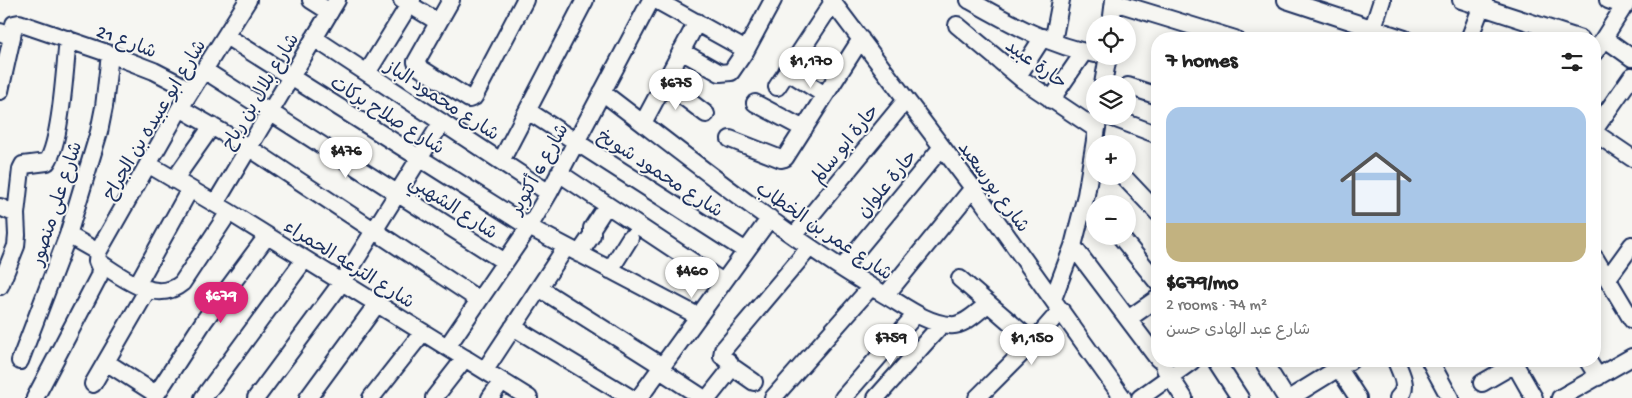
<!DOCTYPE html>
<html lang="en">
<head>
<meta charset="utf-8">
<style>
	body { margin:0; font-family:"Gochi Hand","Playpen Sans Arabic",sans-serif; background:#f2f2f2; color:#222; height:100vh; display:flex; flex-direction:column; font-size:19px; white-space:nowrap }
	* { box-sizing:border-box; margin:0 }
	p { font-size:16px; color:#767676 }
	.icon { flex:none; width:28px; height:28px; fill:none; stroke:currentColor; stroke-width:2; stroke-linecap:round; stroke-linejoin:round }
	.map { position:relative; flex:1; overflow:hidden }
	.details { position:absolute; left:1151px; top:32px; width:450px; height:335px; display:flex; flex-direction:column; background:#fff; border-radius:20px; box-shadow:0 2px 12px #0003 }
	.details>* { flex:none }
	.buttons { position:absolute; left:1086px; top:15px; display:grid; gap:10px }
	.buttons a { display:grid; place-items:center; width:50px; height:50px; border-radius:50%; background:#fff; box-shadow:0 2px 12px #0003; font-size:25px }
	.price { position:absolute; translate:-50% -42px; padding:0 11px; border-radius:18px; background:#fff; color:#222; font-size:16px; line-height:32px; filter:drop-shadow(0 1px 2px #0008) }
	.price::after { content:''; position:absolute; left:50%; top:30px; width:15px; height:11px; margin-left:-8px; background:inherit; clip-path:polygon(0 0,100% 0,50% 100%) }
	.price.active { background:#db2777; color:#fff }
	ul { padding:0; list-style:none }
	li { display:grid; align-content:center; gap:10px; height:265px; padding:0 15px }
	li span { display:grid; place-items:center; height:155px; border-radius:15px; color:#555 }
	li>.icon { margin-inline-start:auto }
	span .icon { width:90px; height:90px; fill:#fffc; stroke-width:1 }
	li b { font-size:21px }
	h2 { display:flex; justify-content:space-between; align-items:center; height:60px; padding:0 15px; font-size:21px }
	.map>svg:first-child { display:block }
</style>
</head>
<body>
<div class="map">
<svg width="1632" height="398" viewBox="0 0 1632 398">
	<rect width="100%" height="100%" fill="#f6f6f2"/>
	<filter id="ink" filterUnits="userSpaceOnUse"><feTurbulence type="fractalNoise" baseFrequency=".02" numOctaves="2"/><feDisplacementMap in="SourceGraphic" scale="10" xChannelSelector="R" yChannelSelector="G"/><feConvolveMatrix kernelMatrix="1 2 1 2 8 2 1 2 1" color-interpolation-filters="sRGB"/></filter>
	<g filter="url(#ink)">
		<g fill="none" stroke-linecap="round" stroke-linejoin="round">
			<defs>
				<path id="minor" d="M311 0 330 12
					M402 0 438 22
					M451 0 416 62 420 68 469 99 474 97 525 0
					M656 0 746 50
					M831 0 973 188 1123 398
					M969 0C1008 22 1050 46 1095 54
					M1286 0 1405 39
					M1461 0 1581 39
					M1608 0 1625 6
					M1114 2 1235 39
					M1111 24 1114 0
					M957 25 1023 80 1096 129
					M0 32 12 37 14 24 19 23 110 54 154 71 191 90
					M226 36 529 227 698 316
					M1370 37 1382 0
					M314 38 549 193
					M1604 38 1632 58
					M1469 39 1484 0
					M1053 42 1061 0
					M681 51 720 73 731 72 746 50 773 0
					M1595 52 1628 0
					M204 70 505 262
					M787 71 825 95
					M367 73 412 0
					M1018 76 1043 37
					M664 82 706 114
					M1103 84 1108 56
					M1128 86 1158 96
					M777 87 833 2
					M0 91 12 37
					M602 92C694 162 785 236 885 295 904 306 927 324 950 325 964 327 978 311 988 304
					M1051 100 1084 52
					M755 103 804 129
					M180 108 248 147 479 300
					M528 111 746 251
					M1108 116 1158 135
					M643 123 697 22
					M1595 129 1632 76
					M1595 133 1632 158
					M730 139 781 159 785 158 861 39
					M501 161 585 0
					M148 164 229 212 529 398
					M559 173 723 282
					M1123 176 1158 213
					M174 180 212 126
					M215 204 337 0
					M0 207 16 214
					M68 235 98 252
					M794 236 906 100
					M1120 236 1158 283
					M1073 246 1158 359
					M579 254 592 235V228L607 205
					M1595 258 1632 320
					M97 261 98 252 180 108 248 0
					M97 261C120 275 155 306 182 283L229 212
					M842 268 942 147
					M610 270 630 238
					M1608 278 1632 245
					M960 279 1033 342
					M137 285 190 189
					M0 286 16 246 17 235 16 214 21 169 23 165 47 162C61 142 65 66 68 39
					M539 288 662 366
					M886 295 973 188
					M1053 299 1073 246 1086 195 1099 116
					M1128 319 1158 298
					M513 327 631 398
					M447 347 529 227 549 193 651 0
					M20 361 68 235 99 132 104 107 110 54
					M1216 361 1240 398
					M1263 361 1286 398
					M1334 361 1358 398
					M1396 361C1401 374 1410 388 1398 398
					M1430 361 1450 398
					M1513 361 1534 398
					M1588 361 1598 377
					M106 362 156 394
					M731 366 754 382
					M1165 369 1184 398
					M485 370 566 247
					M660 370 703 398
					M1482 383 1515 364
					M93 384 148 289
					M35 398 99 276 100 268 97 261
					M154 398 204 321 267 236
					M203 398 305 259
					M256 398 342 282 442 122
					M308 398 377 304
					M371 398 423 332
					M434 398 465 358
					M490 398 502 381
					M639 398 770 218
					M708 398 731 369 730 363 722 356 723 350 810 247
					M773 398 871 287
					M843 398 916 314
					M876 398 942 324
					M977 398 1033 342 1061 310
					M1140 398 1192 361
					M1290 398 1350 361
					M1560 398 1632 357"/>
			</defs>
			<use href="#minor" stroke="#1b2f5e" stroke-width="20"/>
			<use href="#minor" stroke="#f6f6f2" stroke-width="16"/>
		</g>
	</g>
	<g text-anchor="middle" stroke-width="4" stroke-linejoin="round" paint-order="stroke">
		<g font-size="19" fill="#1b2f5e" stroke="#f6f6f2">
			<text transform="translate(127 40) rotate(21)" y="7">شارع 21</text>
			<text transform="translate(1037 63) rotate(36)" y="7">حارة عبيد</text>
			<text transform="translate(259 91) rotate(-59)" y="7">شارع بلال بن رباح</text>
			<text transform="translate(443 99) rotate(33)" y="7">شارع محمود الباز</text>
			<text transform="translate(388 114) rotate(32)" y="7">شارع صلاح بركات</text>
			<text transform="translate(153 119) rotate(-59)" y="7">شارع ابو عبيده بن الجراح</text>
			<text transform="translate(844 143) rotate(-51)" y="7">حارة ابو سالم</text>
			<text transform="translate(538 168) rotate(-61)" y="7">شارع 6 أكتوبر</text>
			<text transform="translate(661 172) rotate(33)" y="7">شارع محمود شويخ</text>
			<text transform="translate(886 183) rotate(-50)" y="7">حارة علوان</text>
			<text transform="translate(995 186) rotate(54)" y="7">شارع بورسعيد</text>
			<text transform="translate(55 203) rotate(-72)" y="7">شارع على منصور</text>
			<text transform="translate(454 206) rotate(33)" y="7">شارع الشهبي</text>
			<text transform="translate(825 230) rotate(34)" y="7">شارع عمر بن الخطاب</text>
			<text transform="translate(350 263) rotate(32)" y="7">شارع الترعه الحمراء</text>
		</g>
	</g>
</svg>
<div class="buttons">
<a><svg class="icon" aria-label="locate" viewBox="0 0 24 24"><circle cx="12" cy="12" r="6"/><path d="M12 2v4M12 18v4M2 12h4M18 12h4"/></svg></a>
<a><svg class="icon" aria-label="layers" viewBox="0 0 24 24"><path d="M12 4l9 5-9 5-9-5zM3 14l9 5 9-5"/></svg></a>
<a>+</a>
<a>−</a>
</div>
<b class="price" style="left:811px;top:89px">$1,170</b>
<b class="price" style="left:676px;top:111px">$675</b>
<b class="price" style="left:346px;top:179px">$476</b>
<b class="price" style="left:692px;top:299px">$460</b>
<b class="price active" style="left:221px;top:324px">$679</b>
<b class="price" style="left:891px;top:366px">$759</b>
<b class="price" style="left:1032px;top:366px">$1,150</b>
<section class="details">
<h2>7 homes<svg class="icon" aria-label="filters" viewBox="0 0 24 24"><path d="M4 7h16M4 17h16"/><circle cx="9" cy="7" r="2"/><circle cx="15" cy="17" r="2"/></svg></h2>
<ul>
<li><span style="background:linear-gradient(#a9c7e8 75%,#c2b280 0)"><svg class="icon" aria-label="home" viewBox="0 0 24 24"><path d="M3 11l9-7 9 7M6 9v11h12V9"/></svg></span><div><b>$679/mo</b><p>2 rooms · 74 m²</p><p>شارع عبد الهادى حسن</p></div></li>
</ul>
</section>
</div>
</body>
</html>
